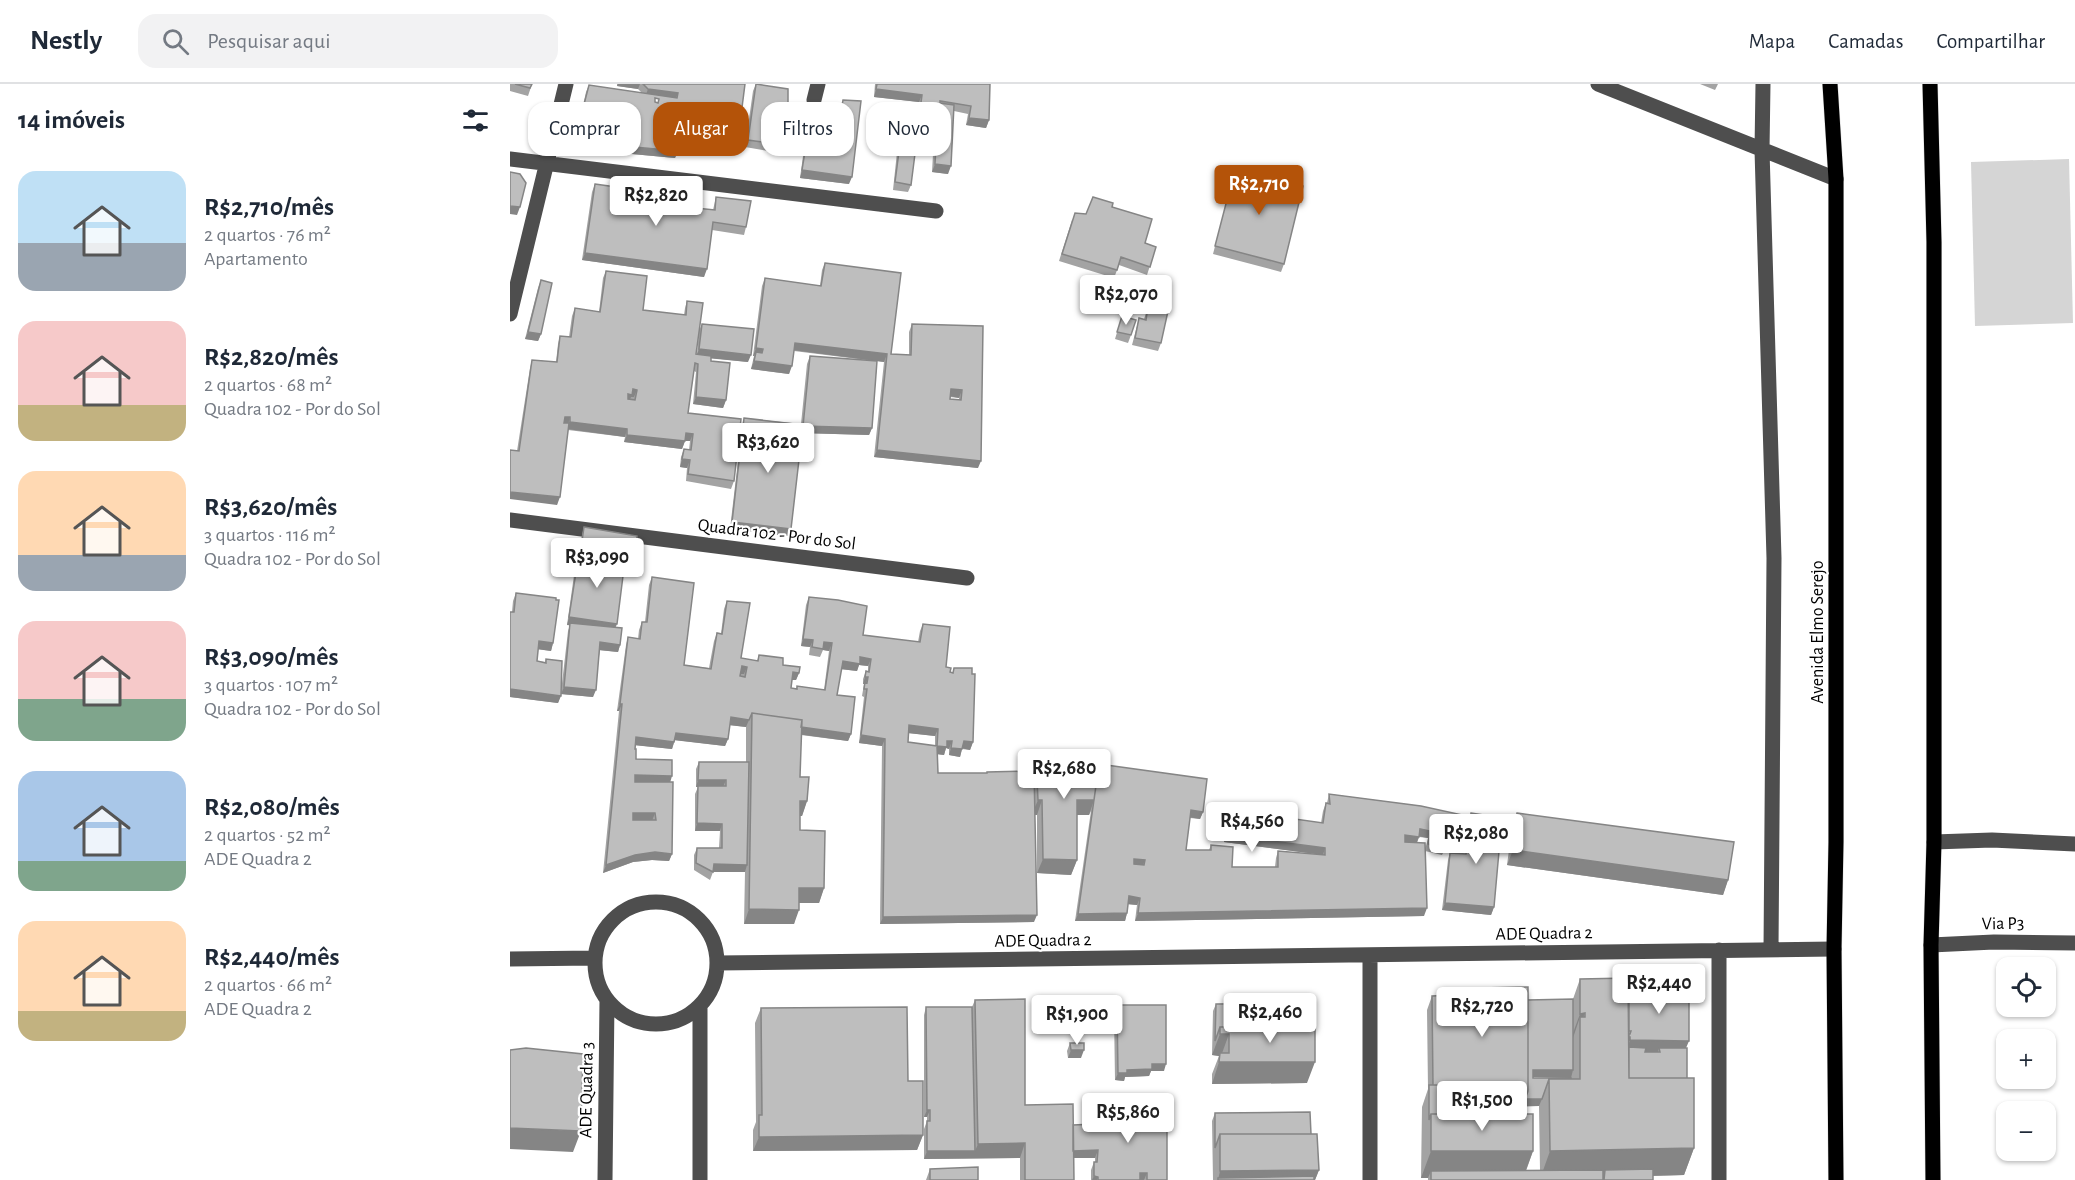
<!DOCTYPE html>
<html lang="pt">
<head>
<meta charset="utf-8">
<style>
	body { margin:0; font-family:"Alegreya Sans",sans-serif; background:#f2f2f3; color:#1f2937; height:100vh; display:flex; flex-direction:column; font-size:22px; white-space:nowrap }
	* { box-sizing:border-box; margin:0 }
	p { font-size:20px; color:#747a83 }
	.icon { flex:none; width:33px; height:33px; fill:none; stroke:currentColor; stroke-width:2; stroke-linecap:round; stroke-linejoin:round }
	.map { position:relative; flex:1; overflow:hidden }
	.panel { display:flex; flex-direction:column; background:#fff; width:510px }
	.panel>* { flex:none }
	.banner { position:absolute; left:18px; top:18px; width:570px; height:54px; display:flex; gap:12px }
	.buttons { position:absolute; left:1486px; top:873px; display:grid; gap:12px }
	.buttons a { display:grid; place-items:center; width:60px; height:60px; border-radius:12px; background:#fff; box-shadow:0 2px 4px #0004; font-size:30px }
	.price { position:absolute; translate:-50% -51px; padding:0 14px; border-radius:6px; background:#fff; color:#222; font-size:20px; line-height:39px; filter:drop-shadow(0 2px 3px #0008) }
	.price::after { content:''; position:absolute; left:50%; top:36px; width:18px; height:14px; margin-left:-9px; background:inherit; clip-path:polygon(0 0,100% 0,50% 100%) }
	.price.selected { background:#b45309; color:#fff }
	ul { padding:0; list-style:none }
	li { display:flex; align-items:center; gap:18px; height:150px; padding:0 18px }
	li span { display:grid; place-items:center; flex:none; width:168px; height:120px; border-radius:18px; color:#555 }
	li>.icon { margin-inline-start:auto }
	span .icon { width:72px; height:72px; fill:#fffc; stroke-width:1 }
	li b { font-size:26px }
	h2 { display:flex; justify-content:space-between; align-items:center; height:72px; padding:0 18px; font-size:26px }
	.tag { padding:0 21px; border-radius:18px; background:#fff; box-shadow:0 2px 4px #0004; font-size:21px; line-height:54px }
	.tag.selected { background:#b45309; color:#fff }
	header { display:flex; align-items:center; gap:36px; box-sizing:border-box; height:84px; padding:0 30px; background:#fff; border-bottom:2px solid #e0e1e3 }
	header strong { font-size:28px }
	nav { display:flex; gap:33px; margin-inline-start:auto; font-size:21px }
	.search { width:420px; height:54px; background:#f2f2f3; display:flex; align-items:center; gap:15px; box-sizing:border-box; padding:0 21px; border-radius:18px; color:#747a83; font-size:22px }
	main { display:flex; flex:1; min-height:0 }
	.map>svg:first-child { display:block }
</style>
</head>
<body>
<header>
<strong>Nestly</strong>
<div class="search"><svg class="icon" aria-label="search" viewBox="0 0 24 24"><circle cx="10" cy="10" r="6"/><path d="M15 15l6 6"/></svg>Pesquisar aqui</div>
<nav><a>Mapa</a><a>Camadas</a><a>Compartilhar</a></nav>
</header>
<main>
<section class="panel">
<h2>14 imóveis<svg class="icon" aria-label="filters" viewBox="0 0 24 24"><path d="M4 7h16M4 17h16"/><circle cx="9" cy="7" r="2"/><circle cx="15" cy="17" r="2"/></svg></h2>
<ul>
<li><span style="background:linear-gradient(#bfe0f5 60%,#9aa5b1 0)"><svg class="icon" aria-label="home" viewBox="0 0 24 24"><path d="M3 11l9-7 9 7M6 9v11h12V9"/></svg></span><div><b>R$2,710/mês</b><p>2 quartos · 76 m²</p><p>Apartamento</p></div></li>
<li><span style="background:linear-gradient(#f6c9c9 70%,#c2b280 0)"><svg class="icon" aria-label="home" viewBox="0 0 24 24"><path d="M3 11l9-7 9 7M6 9v11h12V9"/></svg></span><div><b>R$2,820/mês</b><p>2 quartos · 68 m²</p><p>Quadra 102 - Por do Sol</p></div></li>
<li><span style="background:linear-gradient(#ffd9b3 70%,#9aa5b1 0)"><svg class="icon" aria-label="home" viewBox="0 0 24 24"><path d="M3 11l9-7 9 7M6 9v11h12V9"/></svg></span><div><b>R$3,620/mês</b><p>3 quartos · 116 m²</p><p>Quadra 102 - Por do Sol</p></div></li>
<li><span style="background:linear-gradient(#f6c9c9 65%,#7fa58c 0)"><svg class="icon" aria-label="home" viewBox="0 0 24 24"><path d="M3 11l9-7 9 7M6 9v11h12V9"/></svg></span><div><b>R$3,090/mês</b><p>3 quartos · 107 m²</p><p>Quadra 102 - Por do Sol</p></div></li>
<li><span style="background:linear-gradient(#a9c7e8 75%,#7fa58c 0)"><svg class="icon" aria-label="home" viewBox="0 0 24 24"><path d="M3 11l9-7 9 7M6 9v11h12V9"/></svg></span><div><b>R$2,080/mês</b><p>2 quartos · 52 m²</p><p>ADE Quadra 2</p></div></li>
<li><span style="background:linear-gradient(#ffd9b3 75%,#c2b280 0)"><svg class="icon" aria-label="home" viewBox="0 0 24 24"><path d="M3 11l9-7 9 7M6 9v11h12V9"/></svg></span><div><b>R$2,440/mês</b><p>2 quartos · 66 m²</p><p>ADE Quadra 2</p></div></li>
</ul>
</section>
<div class="map">
<svg width="1565" height="1096" viewBox="0 0 1565 1096">
	<rect width="100%" height="100%" fill="#fff"/>
	<path fill="#d5d5d5" d="M1559 75 1563 239 1465 242 1461 78Z"/>
	<g fill="none" stroke-linecap="round" stroke-linejoin="round">
		<defs>
			<path id="major" d="M1320 0 1326 95V758L1324 865 1326 1096
				M1420 0 1424 158V758L1421 861 1423 1096"/>
		</defs>
		<use href="#major" stroke="#dbdbdb" stroke-width="16"/>
		<path stroke="#4e4e4e" stroke-width="15" d="M1088 0 1326 95
			M1253 0 1252 66 1264 474 1261 866
			M304 16 308 0
			M0 75 426 127
			M0 230 56 0
			M0 436 457 494
			M1424 758 1482 756 1565 760
			M85 879a61 61 0 1 1 122 0a61 61 0 1 1-122 0Z
			M1421 861 1484 858 1565 859
			M1209 866V1096
			M0 875 84 874
			M207 879 1324 865
			M95 1096 97 916
			M190 1096V921
			M860 1096V872"/>
		<use href="#major" stroke="#000" stroke-width="15"/>
	</g>
	<path fill="#a3a3a3" fill-rule="evenodd" d="M0 0H22L18 12 0 7Z
		M107 0H235L227 54 199 50 195 69 168 66 165 74 111 69V64L76 59 79 41 69 39 76 8 79 1 132 9 128 5 107 2ZM145 14 149 15 148 19 145 18Z
		M246 0 273 61 270 69 235 63 243 7Z
		M365 0H480L479 36 476 44 456 41 458 30 444 27 438 90 422 88 424 52 405 50 409 18 364 13Z
		M1190 0H1208L1205 6Z
		M333 16 339 100 290 94 296 50 299 43H305L307 38 327 40 330 23Z
		M390 60 401 101 398 108 383 106 387 68Z
		M725 85 774 180 771 188 703 170Z
		M85 100 146 120 203 126 206 113 236 143 234 151 202 146 194 193 72 176 82 108Z
		M602 123 635 159 646 163 637 191 609 181 604 194 549 177 562 136 576 130Z
		M315 179 381 270 399 271V248L402 240 473 242 468 384 364 373 374 278 367 277 362 344 359 351 292 349 281 445 279 452 220 445 232 342 234 334 291 340 297 280 300 272 364 277 284 267 279 290 241 285 244 272H243L252 202 255 194 310 202 312 186ZM440 313 449 314V316L440 315Z
		M96 187 133 226 174 231 175 224 177 217 186 270H187L189 247 192 240 238 278 201 274V277L216 316 213 324 183 320 186 288 184 287 178 329 224 397 221 405 176 397 177 384 170 383 171 373 174 365 179 366 180 357H175L172 365 114 358 115 353 58 346 47 421 7 367 20 284 22 276 46 278 48 260 50 252 59 253 62 232 65 224 89 228 93 194Z
		M31 196V250L28 257 15 255 28 204Z
		M638 223 651 259 648 267 622 261 627 242 629 234 634 235Z
		M612 232 621 251 618 259 605 255Z
		M74 443 124 473 121 480 115 479 105 544 110 561 108 568 90 566 83 613 51 610 48 619 0 613V528H2L3 517 6 509 43 559 41 567 28 565 27 577 35 578 36 575 51 608 58 547 60 541H57L66 477 69 469 72 451Z
		M142 493 174 581 199 584 204 557 207 549 211 550 214 525 217 517 231 574 247 577 249 571 273 581 289 589 286 596H282L281 604 286 605 287 602 314 606 319 567 313 566 310 573 299 571 300 563 291 562 296 521 299 513 353 551 408 558 410 547 413 540 436 583 440 588 443 589 444 584 462 590 463 658 460 666 452 665 450 673 439 671V665L436 664 434 671 428 670V689H477V688L524 703 528 682 533 667 589 680 693 728 690 735 680 734 676 766H699L701 761 722 783H765L766 774 768 767 813 771 714 758 717 734 720 726 811 739 813 727 816 719H817L819 710 911 722 951 763 949 769 955 770 957 760 960 752H962L956 751 959 737 961 729 984 823 981 831 932 826 938 776 940 769 934 767 932 771 915 767 914 832 625 837 627 821 618 820 617 829 615 837H565L581 727 579 731H567V776L561 791 527 789V731H525L524 838 370 840 372 662 349 659 354 613 352 612 354 600H353V595L356 587 358 588V582L349 581 347 587 331 585 327 611 341 650 338 657 291 651 290 693 297 717 292 732H290V746L314 804 309 819H289L284 840H234L235 788H203L200 796 184 786V771L187 764H209L210 747H185V710L188 703H186V685L189 678H236V643L220 641 218 655 215 662 165 656 162 665 125 661V665L126 675 160 698 162 770 159 777 142 776 123 778 93 789 109 627H107L116 561 118 553 128 555 129 546 132 538H135L139 501ZM399 649 425 652V662L398 658ZM909 753 918 754 915 766 907 759Z
		M1007 729 1218 796 1213 811 997 781 1002 743Z
		M1070 895 1119 906 1176 964 1177 994 1184 1064 1174 1091 1143 1092V1096H918V1094H911L912 1023 918 1005 917 926 922 912 967 910 970 904 1018 916 1063 915ZM1023 993 1060 994H1023ZM1010 1022H1029L1030 1086 1016 1087 1023 1067 1010 1030Z
		M465 916 515 1021 563 1041 605 1039V1028L608 1020 657 1096H581V1086L584 1078H585V1074H563L564 1096H510V1074L414 1075V1045L417 1037V1033H414V931L416 923H462Z
		M706 920 797 999 702 1000V990L709 972 702 971 703 927Z
		M607 921 654 987H641L639 992 615 993 614 997 605 996 604 929Z
		M251 924 398 997 413 1051 407 1066 243 1067V1046L246 1038 245 939Z
		M560 959 571 974H558L557 967Z
		M705 1029 801 1050 809 1086 805 1096H703L702 1037Z
		M420 1085 468 1096H416Z"/>
	<path fill="#858585" d="M108 0H130L128 5 107 2Z
		M138 5 168 9 165 17 135 13Z
		M366 5 412 11 409 18 364 13Z
		M84 27 96 29 93 36 81 35Z
		M459 34 479 36 476 44 456 41Z
		M408 42 427 45 424 52 405 50Z
		M200 43 229 47 227 54 197 50Z
		M169 58 198 62 195 69 166 66Z
		M113 62 168 67 165 74 111 69Z
		M425 80 441 82 438 90 422 88Z
		M292 86 342 93 339 100 290 94Z
		M0 122 10 123 7 131 0 130Z
		M75 169 197 185 194 193 72 176Z
		M18 248 31 250 28 257 15 255Z
		M285 259 377 270 374 278 282 266Z
		M246 264 253 265 250 272 246 268 244 272H243Z
		M189 265 241 271 238 278 186 273Z
		M244 277 282 282 279 290 241 285Z
		M123 305 127 306 124 313H121L119 318H116L118 310Z
		M441 305 452 306 449 314 439 312Z
		M186 313 216 316 213 324 183 320Z
		M55 333H60L58 341 52 340Z
		M60 338 117 345 115 353 57 345Z
		M293 342 362 344 359 351 290 349Z
		M176 349 183 350 180 357H173Z
		M117 351 175 357 172 365 114 358Z
		M367 366 471 377 468 384 364 373Z
		M172 375 180 376 177 384 170 383Z
		M0 408 50 413 47 421 0 415Z
		M222 438 281 445 279 452 220 445Z
		M59 533 107 540 104 547 57 541Z
		M293 555 303 556 300 563 291 562Z
		M29 557 43 559 41 567 26 565Z
		M90 558 110 561 108 568 88 566Z
		M314 558 322 559 319 567 313 566Z
		M350 573 361 575 358 582 349 581 347 587 330 585 333 577Z
		M232 582 237 583 234 590H229Z
		M283 588 289 589 286 596H280Z
		M355 593H358L356 600H353Z
		M54 603 86 606 83 613 51 610Z
		M0 605 51 612 48 619 0 613Z
		M110 620H112L109 627H107Z
		M221 633 239 636 236 643 218 641Z
		M242 636 341 650 338 657 242 644Z
		M399 641 428 645 425 652 397 649Z
		M166 649 218 655 215 662 163 656Z
		M351 651 375 655 372 662 349 659Z
		M126 653 164 658 162 665 123 661Z
		M437 657H442L439 665 436 664 434 671 425 670 427 662Z
		M454 657 463 658 460 666 451 664Z
		M441 664 452 665 450 673 439 671Z
		M125 691 162 692 160 699H123Z
		M530 691 544 693 539 707 527 699Z
		M188 696H216L213 703H186Z
		M528 716H532L527 731 522 730Z
		M567 716H584L579 731H562Z
		M290 717H297L292 732H284Z
		M681 726 693 728 690 735 678 733Z
		M123 729H145L142 737H120Z
		M187 739 212 740 210 747H185Z
		M910 745 920 747 918 754 907 752Z
		M716 751 815 764 813 771 714 758Z
		M895 751 909 753 906 760 893 759Z
		M1003 766 1218 796 1213 811 997 781Z
		M145 768 162 770 159 777 142 776 123 778 93 789 96 781 125 771Z
		M533 775 567 776 561 791 527 789Z
		M624 775 635 776 632 784 621 782Z
		M204 780 237 781 235 788H201Z
		M289 804H314L309 819H283Z
		M619 812 630 814 627 821 616 820Z
		M935 819 984 823 981 831 932 826Z
		M917 824 914 832 625 837 628 829Z
		M239 825 289 826 284 840H234Z
		M617 829 615 837H565L568 830Z
		M527 831 524 838 370 840 373 833Z
		M1075 929 1070 941V933L1062 957H1060L1070 930Z
		M710 950H719L711 972 710 969 709 972 702 971Z
		M1120 956 1179 957 1173 971 1150 968 1149 964 1147 971H1115Z
		M561 966H574L571 974H558Z
		M709 978H805L797 999 702 1000Z
		M642 980H656L654 987H641L639 992 615 993 614 997 605 996 608 989 617 986Z
		M1023 986H1063L1061 994 1020 993Z
		M1018 1007 1032 1015 1029 1022 1002 1023 1008 1008Z
		M417 1026H420L417 1033H414Z
		M0 1044 71 1047 63 1068 0 1065Z
		M413 1051 407 1066 243 1067 249 1053Z
		M515 1059 510 1074 414 1075 417 1067H465L468 1060Z
		M1184 1064 1174 1091 1094 1093 1095 1086 1092 1093 1030 1095 1040 1067Z
		M588 1066 585 1074H558L561 1067Z
		M921 1067H1023L1013 1094 921 1087 918 1094H911Z
		M809 1086 805 1096H708L710 1087Z
		M630 1089H637L634 1096H627Z
		M584 1092 588 1093 587 1096H582Z"/>
	<path fill="#bebebe" stroke="#858585" stroke-width="1.5" fill-rule="evenodd" d="M5 0H22L20 4Z
		M133 0H235L229 47 200 43 198 62 169 58 168 67 113 62 114 57 79 51 82 34 71 32 79 1 167 14 168 9 138 5ZM145 14 149 15 148 19 145 18ZM84 27 96 29 95 35 82 33ZM167 33 171 34V39H167ZM125 34H128L127 43H124Z
		M246 0 278 5V29L273 61 238 56Z
		M367 0H480L479 36 459 34 461 22 430 17V19L444 21 441 82 425 80 427 45 408 42 412 11 366 5Z
		M333 16 351 17 342 93 292 86 299 43 306 44 307 38 329 40Z
		M390 60 406 62 401 101 385 98Z
		M725 85 793 102 774 180 705 162Z
		M0 88 10 90 16 99 10 123 0 122Z
		M85 100 148 109 146 120 205 126 206 113 241 117 236 143 203 138 197 185 75 169Z
		M583 113 603 119 602 123 642 135 635 159 646 163 640 183 611 173 607 186 552 170 565 129 576 130Z
		M315 179 391 189 381 270 401 271 402 240 473 242 471 377 367 366 377 270 285 259 282 282 244 277 246 268 252 269 253 265 246 264 255 194 311 202ZM441 305 452 306 451 316 440 315Z
		M96 187 137 192 133 226 176 231 177 217 193 219 186 270 201 272V277L220 279 216 316 186 313 188 280 185 279 178 329 231 335 224 397 178 390 180 376 172 375 174 365 181 366 183 350 176 349 175 357 117 351V345L60 338V333H55L54 339H59L50 413 0 408V366L9 367 22 276 47 278 50 252 61 253 65 224 90 228ZM123 305 127 306 125 316 118 315V310L122 311Z
		M31 196 42 199 31 250 18 248Z
		M638 223 658 227 651 259 625 254 629 234 636 236Z
		M612 232 626 236 621 251 607 248Z
		M192 240 244 245 241 271 189 265Z
		M300 272 367 277 362 344 293 342Z
		M234 334 293 341 281 445 222 438Z
		M74 443 127 452 124 473 71 464Z
		M69 469 115 476 107 540 59 533Z
		M142 493 184 499 174 581 201 585 207 549 212 550 217 517 240 519 231 574 248 577 249 571 273 574V581L290 583 289 589 283 588 281 604 287 605V602L315 606 322 559 314 558 313 565 302 563 303 556 293 555 299 513 328 516 357 522 353 551 410 558 413 540 440 543 436 583 441 584 440 588 443 589 444 584H462V590H465L463 658 454 657 452 665 441 664 442 657H437V663L427 662 428 645 399 641 398 658 427 662 428 689H477V688L524 687 527 831 373 833 375 655 351 651 357 605H354L355 598 357 599 358 593H355L356 587 359 588 361 575 350 573V580L333 577 327 611 345 613 341 650 291 643 292 636 242 629 239 636 221 633 218 655 166 649 164 658 126 653 125 665H126V675L162 676V692L125 691V698H163L162 770 145 768 125 771 96 781 112 620H110L118 553 130 555 132 538H137ZM232 582 237 583 235 593 230 592ZM123 729H145L146 736H123Z
		M6 509 46 514V516H49L43 559 29 557 27 577 36 579V575L52 577 51 612 0 605V528H4Z
		M60 539 112 544 110 561 90 558 86 606 54 603Z
		M242 629 292 636 290 693H299L297 717H290V746L315 747 314 804H289V826L239 825Z
		M533 667 590 673 584 716H567V776L533 775 532 716H528L527 695 544 697V693L530 691Z
		M189 678H239L237 781 204 780 203 788 186 779 187 764H212V740L187 739 188 702H216V696H188Z
		M589 680 697 695 693 728 681 726 676 766H701V761L723 763 722 783H768V767L815 771V764L716 751 720 726 813 739 816 719 820 720 819 710 911 722 957 732 951 763 936 760 935 763 918 760 920 747 910 745 909 753 895 751V758L915 759 917 824 628 829 630 814 619 812 617 829 568 830ZM624 775 635 776 634 781 624 780Z
		M961 729 992 734 984 823 935 819 940 769 956 770 960 752 963 753 965 745 959 744Z
		M1007 729 1224 758 1218 796 1003 766Z
		M1118 894 1119 994H1184V1064L1040 1067 1039 995H1070V933H1075V929L1070 930V895Z
		M1018 903V1007L1010 1008V1001H923L922 912 970 910V904Z
		M1179 905V957L1120 956V953H1119V950H1120L1121 947H1119V906Z
		M515 915V1021L563 1020 564 1096H515V1059L468 1060 465 916Z
		M1063 915V986H1023V994H1061V995H1039L1032 1015H1015L1018 1007V916Z
		M800 919V942L710 943 705 957 706 920Z
		M607 921H656V980H642V985L617 986V989H608Z
		M397 923 398 997H413V1051L249 1053V1031H252L251 924Z
		M416 923H462L465 1067H417V1037H420V1026H417Z
		M805 942V978H709L710 969H719V950H710V943Z
		M560 959H574V966H561Z
		M1119 963 1136 964 1135 968H1150L1149 964H1177V994H1119Z
		M16 964 73 970 71 1047 0 1044V966Z
		M919 1001H1010V1030H921L919 1036Z
		M608 1020 657 1021V1096H637V1089H630V1096H588V1093L584 1092V1078H587L588 1066 563 1067V1041L608 1039Z
		M800 1028 801 1050H710L705 1064V1029Z
		M921 1030H1023V1067H921Z
		M710 1050H807L809 1086 710 1087Z
		M468 1083V1096H420V1085Z
		M1143 1085V1096H1094L1095 1086Z
		M1093 1086V1096H921V1087Z
		M804 1092V1096H708V1094Z"/>
	<g text-anchor="middle" stroke-width="4.5" stroke-linejoin="round" paint-order="stroke">
		<g font-size="18" fill="#000" stroke="#fff">
			<text transform="translate(267 450) rotate(7)" y="6">Quadra 102 - Por do Sol</text>
			<text transform="translate(1307 548) rotate(-90)" y="6">Avenida Elmo Serejo</text>
			<text transform="translate(1493 839) rotate(-1)" y="6">Via P3</text>
			<text transform="translate(1034 849) rotate(-1)" y="6">ADE Quadra 2</text>
			<text transform="translate(533 856) rotate(-1)" y="6">ADE Quadra 2</text>
			<text transform="translate(76 1006) rotate(-89)" y="6">ADE Quadra 3</text>
		</g>
	</g>
</svg>
<div class="buttons">
<a><svg class="icon" aria-label="locate" viewBox="0 0 24 24"><circle cx="12" cy="12" r="6"/><path d="M12 2v4M12 18v4M2 12h4M18 12h4"/></svg></a>
<a>+</a>
<a>−</a>
</div>
<b class="price selected" style="left:749px;top:132px">R$2,710</b>
<b class="price" style="left:146px;top:143px">R$2,820</b>
<b class="price" style="left:616px;top:242px">R$2,070</b>
<b class="price" style="left:258px;top:390px">R$3,620</b>
<b class="price" style="left:87px;top:505px">R$3,090</b>
<b class="price" style="left:554px;top:716px">R$2,680</b>
<b class="price" style="left:742px;top:769px">R$4,560</b>
<b class="price" style="left:966px;top:781px">R$2,080</b>
<b class="price" style="left:1149px;top:931px">R$2,440</b>
<b class="price" style="left:972px;top:954px">R$2,720</b>
<b class="price" style="left:760px;top:960px">R$2,460</b>
<b class="price" style="left:567px;top:962px">R$1,900</b>
<b class="price" style="left:972px;top:1048px">R$1,500</b>
<b class="price" style="left:618px;top:1060px">R$5,860</b>
<div class="banner">
<a class="tag">Comprar</a>
<a class="tag selected">Alugar</a>
<a class="tag">Filtros</a>
<a class="tag">Novo</a>
</div>
</div>
</main>
</body>
</html>
